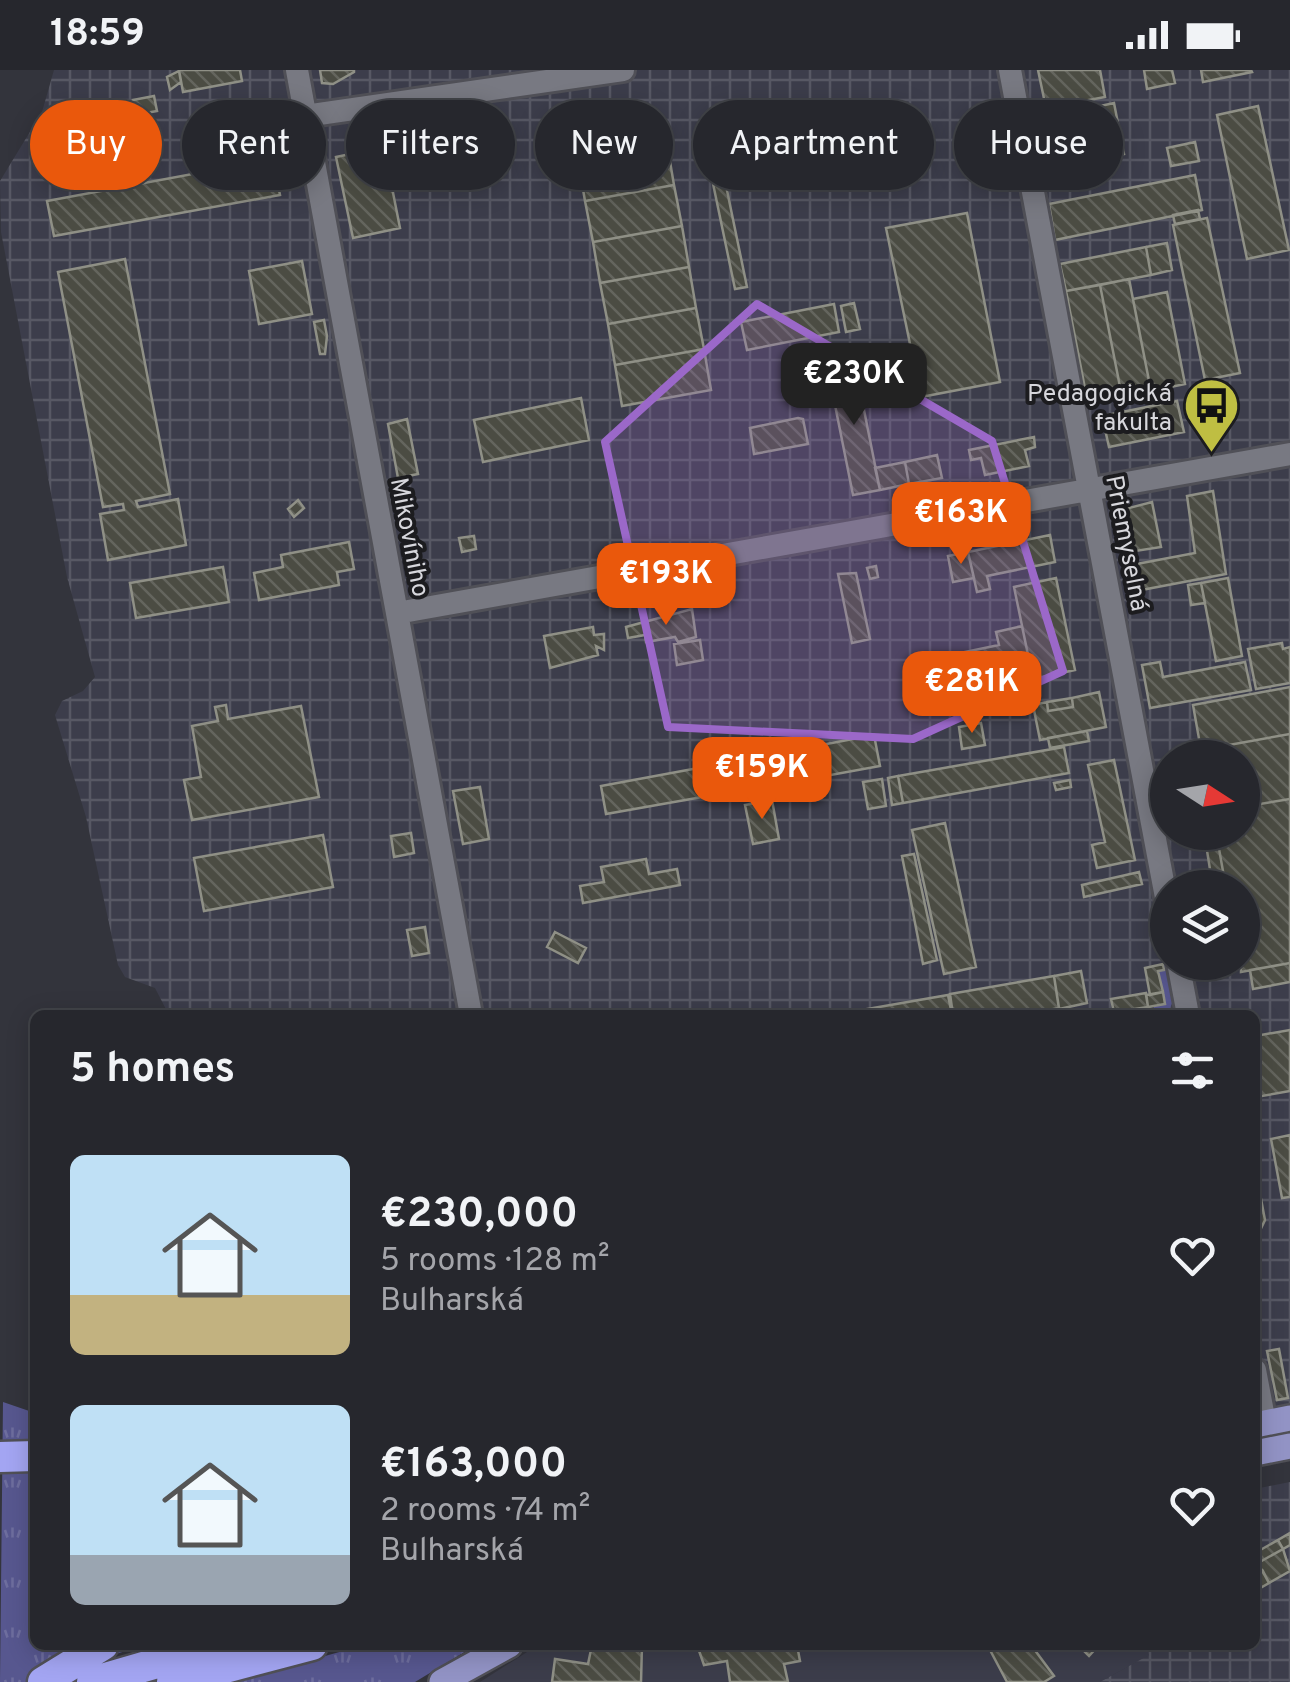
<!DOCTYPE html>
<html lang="en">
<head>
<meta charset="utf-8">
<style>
	body { margin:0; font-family:Overpass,sans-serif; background:#323339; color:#f1f3f6; height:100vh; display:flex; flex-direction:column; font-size:38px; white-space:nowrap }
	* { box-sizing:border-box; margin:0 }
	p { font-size:32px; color:#a4a5aa }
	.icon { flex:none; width:55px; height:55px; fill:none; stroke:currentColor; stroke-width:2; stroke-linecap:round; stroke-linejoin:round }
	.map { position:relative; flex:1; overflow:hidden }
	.drawer { position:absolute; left:30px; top:940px; width:1230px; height:640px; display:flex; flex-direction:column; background:#26272d; border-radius:15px; box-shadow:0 5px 25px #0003,0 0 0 2px #424449 }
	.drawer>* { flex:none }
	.top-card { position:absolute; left:30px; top:30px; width:1230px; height:90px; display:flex; gap:20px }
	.needle { width:65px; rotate:102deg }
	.tools { position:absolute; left:1150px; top:670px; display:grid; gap:20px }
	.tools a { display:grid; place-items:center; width:110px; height:110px; border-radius:50%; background:#26272d; box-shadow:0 5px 25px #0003,0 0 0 2px #424449; font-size:50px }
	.price { position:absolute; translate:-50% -85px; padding:0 22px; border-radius:20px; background:#ea580c; color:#fff; font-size:32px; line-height:65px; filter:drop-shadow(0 2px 5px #0008) }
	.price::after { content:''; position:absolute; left:50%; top:60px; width:30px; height:22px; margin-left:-15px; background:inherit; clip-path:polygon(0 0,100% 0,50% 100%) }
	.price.current { background:#222; color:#fff }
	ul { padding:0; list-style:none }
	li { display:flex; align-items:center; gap:30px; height:250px; padding:0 40px }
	li span { display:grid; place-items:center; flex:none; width:280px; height:200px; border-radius:15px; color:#555 }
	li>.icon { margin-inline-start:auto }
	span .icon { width:120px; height:120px; fill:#fffc; stroke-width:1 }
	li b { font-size:42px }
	h2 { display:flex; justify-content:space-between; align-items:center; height:120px; padding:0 40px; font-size:42px }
	.pill { padding:0 35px; border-radius:45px; background:#26272d; box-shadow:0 5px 25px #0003,0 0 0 2px #424449; font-size:35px; line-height:90px }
	.pill.current { background:#ea580c; color:#fff }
	.status { display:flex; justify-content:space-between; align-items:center; height:70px; padding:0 50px; background:#26272d; direction:ltr }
	.status svg { height:28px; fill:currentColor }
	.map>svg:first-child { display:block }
</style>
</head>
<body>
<div class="status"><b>18:59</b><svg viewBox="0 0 49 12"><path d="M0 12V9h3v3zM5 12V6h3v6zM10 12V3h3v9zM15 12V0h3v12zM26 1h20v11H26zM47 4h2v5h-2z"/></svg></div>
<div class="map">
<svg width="1290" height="1612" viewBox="0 0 1290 1612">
	<defs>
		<pattern id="industrial-grid" width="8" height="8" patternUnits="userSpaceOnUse" patternTransform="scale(2.5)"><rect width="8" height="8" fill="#3c3d4b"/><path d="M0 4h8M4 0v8" fill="none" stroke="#575864"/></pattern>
		<pattern id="grass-tufts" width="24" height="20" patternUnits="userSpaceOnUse" patternTransform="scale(2.5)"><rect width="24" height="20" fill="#57578f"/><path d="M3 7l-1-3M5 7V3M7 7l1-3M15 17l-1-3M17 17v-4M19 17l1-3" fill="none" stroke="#6e6e9e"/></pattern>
		<pattern id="building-back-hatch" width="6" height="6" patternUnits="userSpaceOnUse" patternTransform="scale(2.5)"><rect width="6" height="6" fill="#4b4c43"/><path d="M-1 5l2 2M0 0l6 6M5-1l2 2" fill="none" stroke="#64655e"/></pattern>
	</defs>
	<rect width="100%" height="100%" fill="#33343c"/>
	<path fill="#3c3d4b" d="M538 1575H1143L1150 1585 1100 1612H480Z"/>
	<path fill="url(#industrial-grid)" fill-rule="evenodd" d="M54 0H1290V1338L1255 1343V945H169L155 918 125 907 118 895 86 747 55 645 62 631 83 621 95 607 67 507 1 162 0 111 42 42ZM1168 688H1242V762H1168ZM1168 818H1242V892H1168Z
		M1290 1412V1612H1100L1149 1585 1143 1575H1255V1419Z"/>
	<path fill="url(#grass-tufts)" d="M1165 893 1173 931 1167 945H1153L1154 936 1164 933 1158 901Z
		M3 1332 35 1343V1575H145L26 1612H0Z
		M365 1575H476L415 1612H230Z"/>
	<path fill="url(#building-back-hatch)" stroke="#8f9086" stroke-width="2.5" d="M240 0 242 11 183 22 179 0Z
		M320 0H354V2L333 14 322 13Z
		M1038 0H1100L1105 27 1046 38Z
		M1144 0H1172L1175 13 1147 19Z
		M1201 0H1251L1252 2 1203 12Z
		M179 1 181 12 170 20 167 7Z
		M154 26 157 41 135 45 133 30Z
		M1114 33 1124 84 1101 89 1091 38Z
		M1258 36 1289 180 1247 189 1217 45Z
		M1070 42 1080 93 1058 97 1048 47Z
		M1195 72 1199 91 1171 96 1167 78Z
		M667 74 674 115 585 131 578 90Z
		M384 77 400 158 353 168 336 87Z
		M273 89 280 125 54 166 47 131Z
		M723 101 747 217 735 219 711 104Z
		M1195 105 1202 140 1055 170 1049 134Z
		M674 115 682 156 593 172 585 131Z
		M1198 140 1200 149 1175 154 1173 145Z
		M967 143 1000 312 921 327 886 158Z
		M1207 148 1240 303 1205 310 1173 155Z
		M682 156 689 197 600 213 593 172Z
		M1167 173 1172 200 1151 205 1146 177Z
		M1146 177 1151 205 1066 221 1060 194Z
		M125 189 170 424 136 431 138 437 178 429 186 475 108 490 100 444 124 440 123 434 103 437 58 202Z
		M302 191 312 244 259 254 249 201Z
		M689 197 696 238 608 254 600 213Z
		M1129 209 1151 321 1122 327 1100 215Z
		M1100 215 1122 327 1088 334 1066 221Z
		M1167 222 1185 314 1151 321 1133 229Z
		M854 233 860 259 846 262 841 236Z
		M834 234 839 262 747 280 741 252Z
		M696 238 704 279 615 295 608 254Z
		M324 250 327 266 325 284H320L314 252Z
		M704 279 711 320 622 336 615 295Z
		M854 290 880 420 853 425 827 295Z
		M581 328 589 370 483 392 474 350Z
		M1177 331 1184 362 1109 377 1102 346Z
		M798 348 803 349 808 374 754 384 750 358Z
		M407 349 418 404 398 408 388 354Z
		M1034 367 1035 377 1025 380 1029 396 985 405 981 388 971 390 969 380Z
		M937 385 942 408 909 414 905 392Z
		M905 392 909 414 880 420 875 398Z
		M1213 421 1226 504 1131 522 1126 496 1195 483 1187 426Z
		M298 430 304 438 294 447 288 439Z
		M1152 432 1161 477 1129 482 1123 478 1118 448 1125 439Z
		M1050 465 1055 492 987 506 990 519 977 522 968 482Z
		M474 466 476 479 462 482 459 468Z
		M349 472 354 499 337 502 339 515 259 530 254 503 283 497 281 485Z
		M968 482 974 508 953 512 948 486Z
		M876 496 878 507 870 509 867 498Z
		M223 497 229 532 136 548 130 513Z
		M856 503 870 569 852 573 838 504Z
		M1056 508 1075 600 1033 609 1014 517Z
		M1228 508 1242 586 1216 591 1201 513Z
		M1201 513 1205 533 1191 535 1188 515Z
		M692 539 696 567 678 572 675 567 646 572 645 565 628 568 626 557Z
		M1022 556 1033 609 945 628 936 588 999 575 996 562Z
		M593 557 594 565 604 564V580L596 576 598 585 550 598 544 566Z
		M700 570 703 590 677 595 674 574Z
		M1282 573 1283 579 1290 577V613L1256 619 1248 579Z
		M1160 592 1163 607 1245 592 1251 620 1150 638 1142 595Z
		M1290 617V664L1201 680 1193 635Z
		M1099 622 1106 657 1040 670 1033 635 1047 632 1048 641 1073 637 1072 628Z
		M1072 628 1073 637 1048 641 1047 632Z
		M226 635 228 649 301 636 319 727 192 750 184 710 201 707 192 656 218 651 215 637Z
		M981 653 985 675 962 679 959 657Z
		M1087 661 1089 671 1050 678 1048 668Z
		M1290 664V729L1242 737V688H1203L1201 680Z
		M874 665 880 696 748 720 742 690Z
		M1064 677 1069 703 903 733 898 706Z
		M1114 690 1135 790 1097 798 1092 775 1105 772 1088 695Z
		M720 694 725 723 606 744 601 716Z
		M898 706 903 733 892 735 888 708Z
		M882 709 886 736 868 739 863 712Z
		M1070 710 1071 717 1056 720 1054 713Z
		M480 717 489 769 463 774 453 721Z
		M1290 729V893L1241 902 1242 818H1226L1216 762H1242V737Z
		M772 730 779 769 753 774 745 735Z
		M945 753 976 897 944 904 912 760Z
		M1204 762H1216L1226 818H1213Z
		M411 763 414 783 394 787 391 766Z
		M323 765 333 817 204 841 194 788Z
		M914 784 937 890 923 894 902 786Z
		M646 789 649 804 677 799 680 815 583 833 580 816 604 812 601 797Z
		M1139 802 1142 814 1084 827 1082 815Z
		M425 857 429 883 412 886 407 860Z
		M555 862 586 878 578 893 547 877Z
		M1290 893V912L1253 919 1250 900Z
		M1163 894 1164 900 1158 901 1163 922 1150 925 1145 898Z
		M1081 901 1087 933 1059 939 1054 906Z
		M1054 906 1059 938 1022 945H953L950 924Z
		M1163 922 1165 934 1148 937 1146 925Z
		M1146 923 1148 937 1114 942 1111 929Z
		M948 925 952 945H833Z
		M1290 960V1021L1256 1027 1255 966Z
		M1290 1065V1127L1282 1128 1271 1069Z
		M1258 1113 1265 1150 1255 1171V1114Z
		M1279 1279 1288 1328 1277 1330 1267 1281Z
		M1290 1463V1475L1283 1479 1278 1470Z
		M1278 1470 1283 1479 1258 1493 1255 1483Z
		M1283 1479 1290 1501 1269 1513 1258 1493Z
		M1263 1501 1269 1513 1255 1521V1505Z
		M592 1575H642L641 1612H552L555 1589 588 1594Z
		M697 1575H797L800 1591 784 1594 788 1612H730L727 1591 704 1595Z
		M998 1575H1031L1054 1606 1044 1612H1007L990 1580Z
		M1078 1575H1099L1089 1586Z"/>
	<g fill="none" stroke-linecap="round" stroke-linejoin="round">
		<defs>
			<path id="minor" d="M297 0 471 945
				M1010 0 1168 838
				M305 46 623 0
				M397 543 1290 384
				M1178 892 1188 945
				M1255 1300 1265 1353"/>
			<path id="major" d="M1255 1355 1290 1348
				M1255 1383 1290 1376
				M442 1612 509 1575"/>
			<path id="highway" d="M0 1387 35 1386
				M43 1612 103 1575
				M92 1612 219 1575
				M172 1612 312 1575"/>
		</defs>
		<use href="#minor" stroke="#505057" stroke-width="28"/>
		<use href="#major" stroke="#505057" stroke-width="30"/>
		<use href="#highway" stroke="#505057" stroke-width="35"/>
		<use href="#minor" stroke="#787982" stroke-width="22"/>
		<use href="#major" stroke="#9293c5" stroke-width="25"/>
		<use href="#highway" stroke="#a3a5f2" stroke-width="30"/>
	</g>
	<path fill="#9b68c9" fill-opacity="0.2" stroke="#9b68c9" stroke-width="8" stroke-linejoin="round" d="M757 234 992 371 1063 601 913 669 668 657 605 372Z"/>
	<defs>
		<symbol id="bus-pin" viewBox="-11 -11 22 30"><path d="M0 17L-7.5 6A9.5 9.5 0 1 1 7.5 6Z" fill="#bfbe42" stroke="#1c1c1f"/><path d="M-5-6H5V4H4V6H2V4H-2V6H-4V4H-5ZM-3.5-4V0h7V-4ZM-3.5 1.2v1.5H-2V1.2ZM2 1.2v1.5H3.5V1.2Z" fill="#111"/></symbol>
	</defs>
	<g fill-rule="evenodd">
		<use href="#bus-pin" x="1180" y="304" width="63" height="86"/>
	</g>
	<g text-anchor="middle" stroke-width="8" stroke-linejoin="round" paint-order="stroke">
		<g font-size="25" fill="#d7d7dc" stroke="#1c1c1f" text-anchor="end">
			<text x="1172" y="331">Pedagogická<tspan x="1172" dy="29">fakulta</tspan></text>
		</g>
		<g font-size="25" fill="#d7d7dc" stroke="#1c1c1f">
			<text transform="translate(411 467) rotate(79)" y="9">Mikovíniho</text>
			<text transform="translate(1128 473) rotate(79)" y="9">Priemyselná</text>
		</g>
	</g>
</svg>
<div class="tools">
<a><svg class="needle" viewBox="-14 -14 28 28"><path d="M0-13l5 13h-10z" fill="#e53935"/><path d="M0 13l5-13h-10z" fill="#a4a5aa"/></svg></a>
<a><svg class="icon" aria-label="layers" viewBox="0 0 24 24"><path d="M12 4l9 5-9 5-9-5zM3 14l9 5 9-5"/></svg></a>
</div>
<b class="price current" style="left:854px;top:358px">€230K</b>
<b class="price" style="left:961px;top:497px">€163K</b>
<b class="price" style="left:666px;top:558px">€193K</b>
<b class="price" style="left:972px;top:666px">€281K</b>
<b class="price" style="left:762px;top:752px">€159K</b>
<div class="top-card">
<a class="pill current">Buy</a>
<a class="pill">Rent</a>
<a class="pill">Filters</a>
<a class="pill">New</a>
<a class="pill">Apartment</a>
<a class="pill">House</a>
</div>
<section class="drawer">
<h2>5 homes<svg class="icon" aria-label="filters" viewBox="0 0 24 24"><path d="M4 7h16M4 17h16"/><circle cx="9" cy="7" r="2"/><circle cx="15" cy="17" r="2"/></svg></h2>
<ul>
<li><span style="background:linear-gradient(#bfe0f5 70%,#c2b280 0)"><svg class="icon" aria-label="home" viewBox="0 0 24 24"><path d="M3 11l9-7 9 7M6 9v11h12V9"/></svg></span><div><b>€230,000</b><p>5 rooms · 128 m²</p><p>Bulharská</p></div><svg class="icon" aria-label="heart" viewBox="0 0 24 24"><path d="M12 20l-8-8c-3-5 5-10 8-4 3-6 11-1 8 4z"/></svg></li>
<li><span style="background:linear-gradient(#bfe0f5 75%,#9aa5b1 0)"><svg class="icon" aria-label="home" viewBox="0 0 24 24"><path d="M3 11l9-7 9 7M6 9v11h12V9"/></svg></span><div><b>€163,000</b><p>2 rooms · 74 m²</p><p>Bulharská</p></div><svg class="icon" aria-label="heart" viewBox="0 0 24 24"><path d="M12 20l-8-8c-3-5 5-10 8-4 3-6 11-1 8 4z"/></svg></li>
</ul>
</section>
</div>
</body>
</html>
